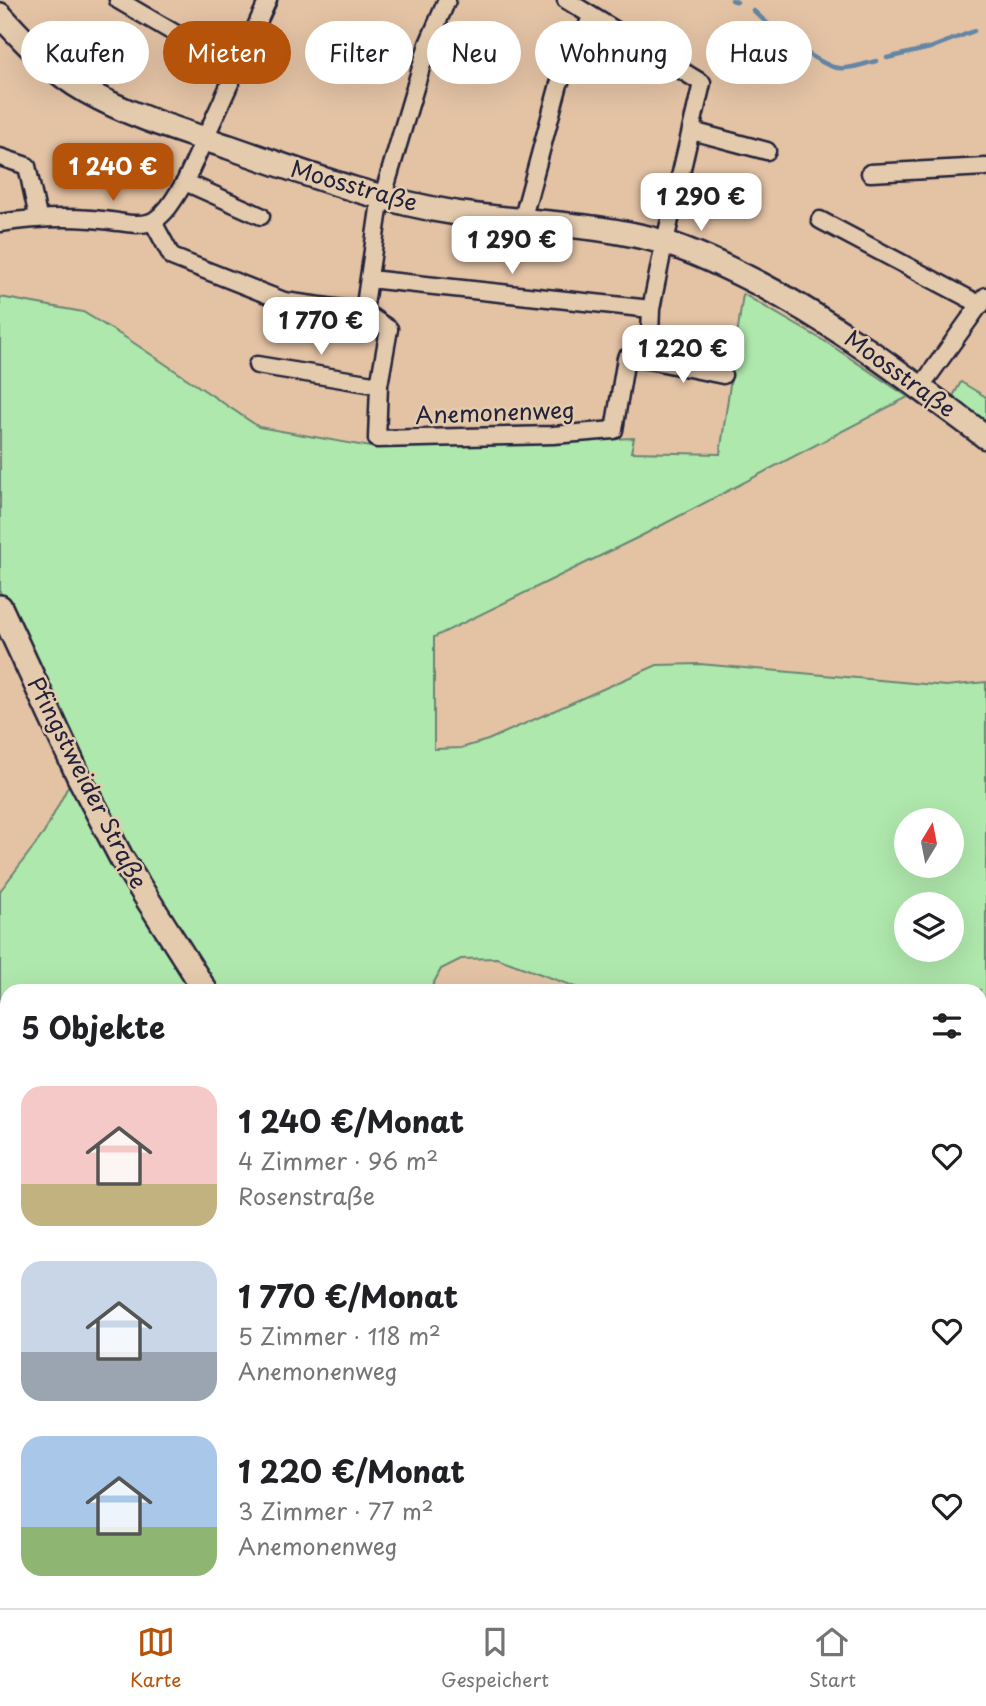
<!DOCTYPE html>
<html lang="de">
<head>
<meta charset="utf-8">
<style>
	body { margin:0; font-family:"Playpen Sans",sans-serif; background:#f2f2f2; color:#202124; height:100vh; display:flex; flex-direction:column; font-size:26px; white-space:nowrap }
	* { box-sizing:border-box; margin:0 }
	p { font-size:23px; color:#757577 }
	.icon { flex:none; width:38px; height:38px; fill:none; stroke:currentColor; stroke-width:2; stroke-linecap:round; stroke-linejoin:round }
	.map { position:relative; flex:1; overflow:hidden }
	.panel { position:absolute; left:0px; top:984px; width:987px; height:625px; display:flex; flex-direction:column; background:#fff; border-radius:21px 21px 0 0; box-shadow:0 7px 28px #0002 }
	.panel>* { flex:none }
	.guide { position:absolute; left:21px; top:21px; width:945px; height:63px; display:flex; gap:14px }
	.needle { width:46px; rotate:10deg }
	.tools { position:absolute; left:894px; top:808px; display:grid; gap:14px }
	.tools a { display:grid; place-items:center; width:70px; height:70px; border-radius:50%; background:#fff; box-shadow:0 7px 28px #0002; font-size:35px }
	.price { position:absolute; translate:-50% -60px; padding:0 16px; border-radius:14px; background:#fff; color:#222; font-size:23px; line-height:46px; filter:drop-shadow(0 2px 4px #0008) }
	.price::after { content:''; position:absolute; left:50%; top:42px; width:21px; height:16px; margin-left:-10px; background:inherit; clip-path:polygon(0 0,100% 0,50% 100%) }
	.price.selected { background:#b45309; color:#fff }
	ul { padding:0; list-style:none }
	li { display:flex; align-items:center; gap:21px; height:175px; padding:0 21px }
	li span { display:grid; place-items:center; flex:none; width:196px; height:140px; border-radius:21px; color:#555 }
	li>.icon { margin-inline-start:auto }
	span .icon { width:84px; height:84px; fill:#fffc; stroke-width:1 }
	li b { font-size:30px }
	h2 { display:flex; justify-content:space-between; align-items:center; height:84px; padding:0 21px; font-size:30px }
	.pill { padding:0 24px; border-radius:32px; background:#fff; box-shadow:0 7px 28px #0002; font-size:24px; line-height:63px }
	.pill.selected { background:#b45309; color:#fff }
	.menu { display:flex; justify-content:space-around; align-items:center; height:98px; border-top:2px solid #e0e0e0; background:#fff; font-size:19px; color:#757577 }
	.menu a { display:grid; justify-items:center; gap:4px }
	.menu .selected { color:#b45309 }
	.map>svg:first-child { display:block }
</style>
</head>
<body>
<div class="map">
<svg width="986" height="1608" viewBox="0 0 986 1608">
	<rect width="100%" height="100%" fill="#e4c3a5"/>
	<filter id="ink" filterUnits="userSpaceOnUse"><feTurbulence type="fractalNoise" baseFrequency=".0143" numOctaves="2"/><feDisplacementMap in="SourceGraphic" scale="14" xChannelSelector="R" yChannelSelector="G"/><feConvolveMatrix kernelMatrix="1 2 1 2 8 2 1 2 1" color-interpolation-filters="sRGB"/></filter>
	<g filter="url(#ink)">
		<path fill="#afe8ac" stroke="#688574" stroke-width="2" fill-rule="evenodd" d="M743 294 826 342 908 397 641 536 434 637V749L461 748 488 740 657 665 700 664 946 686 986 682V1405L980 1404V990H584L497 958 461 959 441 969 430 990H7V1601H327L325 1608H0V891L44 833 74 775 0 592V297L83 312 131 341 259 427 376 448 634 438 631 452 720 454ZM906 821H952V866H906ZM906 905H952V950H906Z
			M961 382 986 397V424L952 398Z
			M341 1601H738L735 1608H339Z"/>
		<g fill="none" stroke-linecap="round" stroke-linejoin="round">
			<path stroke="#6386a6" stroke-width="4.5" d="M732 0 737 2
				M753 10C771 28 809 58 833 67 846 71 863 64 876 61
				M887 58 930 48 974 31
				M0 1293H7
				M980 1528 986 1529"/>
			<defs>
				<path id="street" d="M118 0 236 69
					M692 131 767 151
					M0 157 27 166 38 217
					M870 173 986 167
					M185 182 261 216
					M820 220 981 305
					M522 221 559 84 592 16
					M153 222 172 257 284 301 364 312 389 329 379 385 377 439 553 435 614 430 626 358 649 360 651 309 662 254 702 83 566 0
					M0 223C40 217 78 216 118 222 129 224 146 226 155 220 169 211 176 195 185 182L268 0
					M369 279 651 309
					M364 312 379 209 428 44 447 0
					M649 360 723 375
					M257 365 379 385
					M920 388 986 296"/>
				<path id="secondary" d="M0 15C26 43 52 72 86 91 130 116 181 131 229 147 304 173 378 201 456 213 524 223 596 223 663 242 690 250 718 263 744 276 831 319 908 379 986 437
					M0 607 79 777 122 859 205 990
					M332 1608 335 1601"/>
			</defs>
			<use href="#street" stroke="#22223b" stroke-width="21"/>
			<use href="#secondary" stroke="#22223b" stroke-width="28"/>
			<use href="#street" stroke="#e5cbad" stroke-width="16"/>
			<use href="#secondary" stroke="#e5cbad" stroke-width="23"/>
		</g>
	</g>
	<g text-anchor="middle" stroke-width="5" stroke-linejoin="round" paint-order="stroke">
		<g font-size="23" fill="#22223b" stroke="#e5cbad">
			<text transform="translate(354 186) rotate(16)" y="8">Moosstraße</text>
			<text transform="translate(900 374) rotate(36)" y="8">Moosstraße</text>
			<text transform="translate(495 413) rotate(-2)" y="8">Anemonenweg</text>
			<text transform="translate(87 783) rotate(63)" y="8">Pfingstweider Straße</text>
		</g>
	</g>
</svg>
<div class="tools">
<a><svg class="needle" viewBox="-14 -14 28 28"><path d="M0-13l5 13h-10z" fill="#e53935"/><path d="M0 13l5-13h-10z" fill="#757577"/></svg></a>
<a><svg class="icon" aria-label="layers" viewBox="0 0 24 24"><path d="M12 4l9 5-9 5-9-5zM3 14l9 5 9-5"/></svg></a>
</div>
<b class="price selected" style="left:113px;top:203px">1 240 €</b>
<b class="price" style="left:701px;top:233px">1 290 €</b>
<b class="price" style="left:512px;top:276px">1 290 €</b>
<b class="price" style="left:321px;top:357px">1 770 €</b>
<b class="price" style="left:683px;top:385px">1 220 €</b>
<div class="guide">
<a class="pill">Kaufen</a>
<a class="pill selected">Mieten</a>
<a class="pill">Filter</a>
<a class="pill">Neu</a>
<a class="pill">Wohnung</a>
<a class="pill">Haus</a>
</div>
<section class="panel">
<h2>5 Objekte<svg class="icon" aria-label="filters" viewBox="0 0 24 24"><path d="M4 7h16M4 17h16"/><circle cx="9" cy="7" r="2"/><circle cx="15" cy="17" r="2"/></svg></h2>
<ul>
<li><span style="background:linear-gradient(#f6c9c9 70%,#c2b280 0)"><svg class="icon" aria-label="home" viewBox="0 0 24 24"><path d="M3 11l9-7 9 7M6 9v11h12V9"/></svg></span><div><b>1 240 €/Monat</b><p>4 Zimmer · 96 m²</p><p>Rosenstraße</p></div><svg class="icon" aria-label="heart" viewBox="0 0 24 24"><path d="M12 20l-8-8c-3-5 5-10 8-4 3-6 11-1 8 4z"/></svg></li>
<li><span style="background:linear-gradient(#c9d6e8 65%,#9aa5b1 0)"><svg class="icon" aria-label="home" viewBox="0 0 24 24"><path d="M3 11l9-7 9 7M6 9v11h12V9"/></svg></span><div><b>1 770 €/Monat</b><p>5 Zimmer · 118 m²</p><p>Anemonenweg</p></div><svg class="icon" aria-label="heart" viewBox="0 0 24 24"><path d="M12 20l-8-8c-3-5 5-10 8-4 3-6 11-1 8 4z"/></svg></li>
<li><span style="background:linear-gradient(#a9c7e8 65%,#8fb573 0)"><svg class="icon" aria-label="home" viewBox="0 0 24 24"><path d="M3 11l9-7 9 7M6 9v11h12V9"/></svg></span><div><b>1 220 €/Monat</b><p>3 Zimmer · 77 m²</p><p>Anemonenweg</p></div><svg class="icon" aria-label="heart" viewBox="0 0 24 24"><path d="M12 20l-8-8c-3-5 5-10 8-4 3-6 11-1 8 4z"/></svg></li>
</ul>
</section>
</div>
<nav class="menu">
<a class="selected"><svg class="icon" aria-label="map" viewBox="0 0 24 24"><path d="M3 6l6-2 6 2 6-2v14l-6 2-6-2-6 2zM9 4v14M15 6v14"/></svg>Karte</a>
<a><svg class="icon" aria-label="saved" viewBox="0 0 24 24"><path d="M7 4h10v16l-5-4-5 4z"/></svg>Gespeichert</a>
<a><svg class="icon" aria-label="home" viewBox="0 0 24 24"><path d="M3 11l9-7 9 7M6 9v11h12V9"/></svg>Start</a>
</nav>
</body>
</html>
